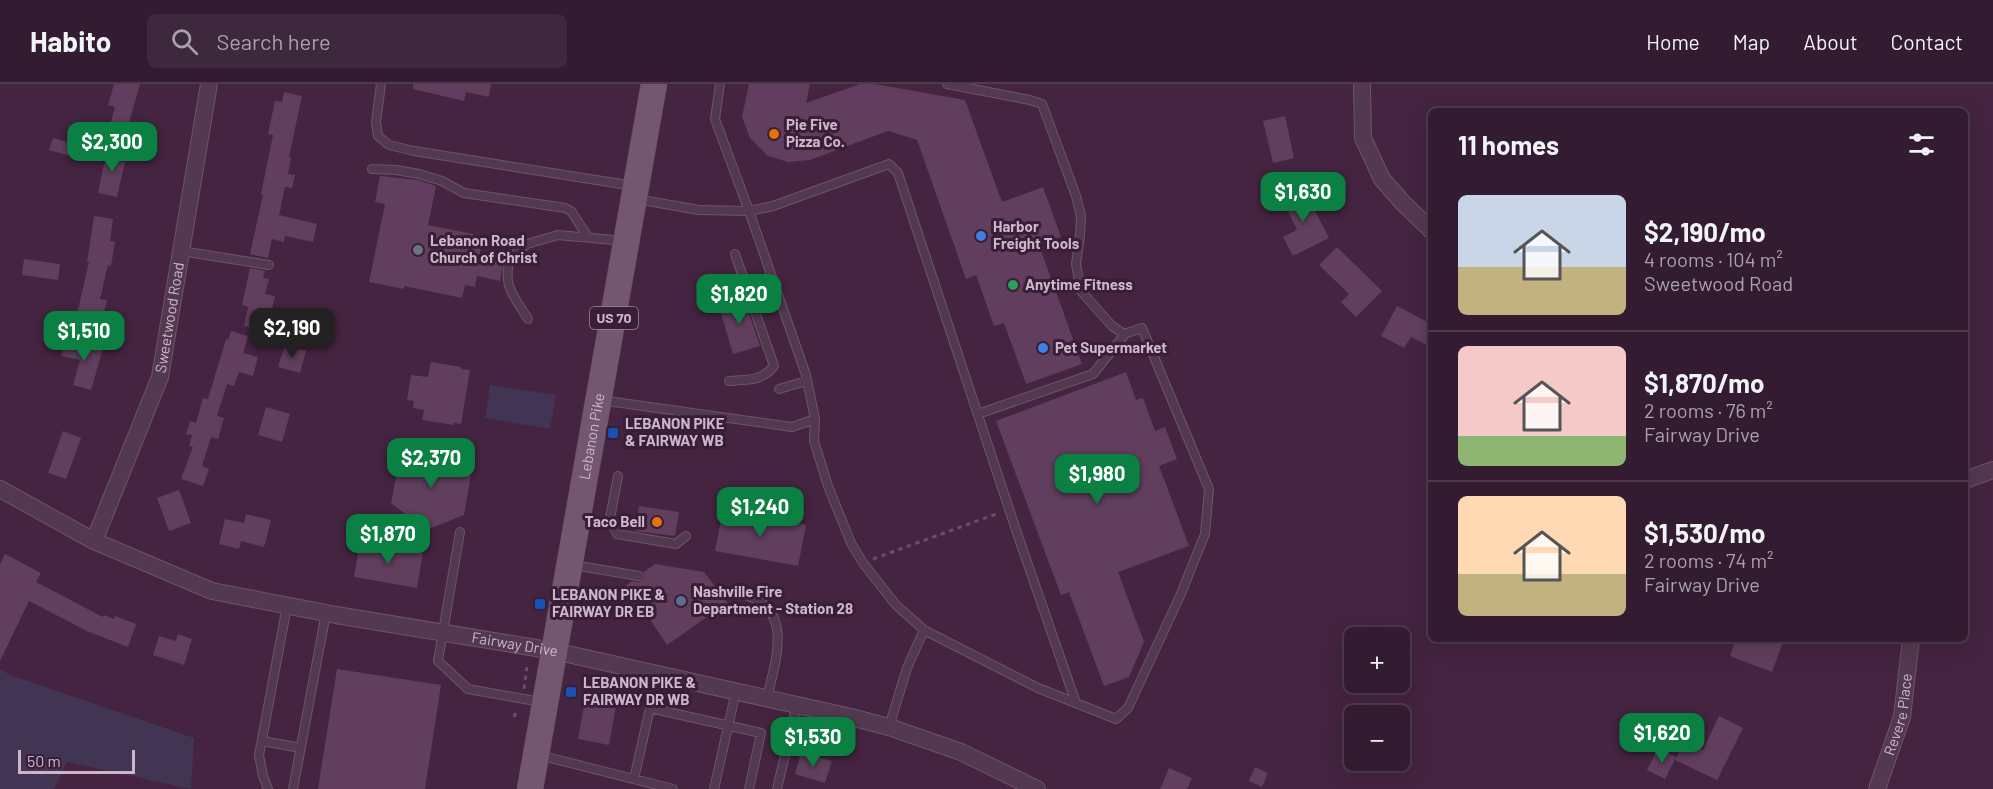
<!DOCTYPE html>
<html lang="en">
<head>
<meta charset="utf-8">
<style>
	body { margin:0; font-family:Barlow,sans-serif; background:#3e283d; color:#f1f3f6; height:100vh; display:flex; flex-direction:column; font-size:22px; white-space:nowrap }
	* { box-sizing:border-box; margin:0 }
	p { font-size:20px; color:#a9a1ab }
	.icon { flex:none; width:33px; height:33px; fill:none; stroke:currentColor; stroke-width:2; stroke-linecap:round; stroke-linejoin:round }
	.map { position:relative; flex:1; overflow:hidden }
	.details { position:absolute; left:1428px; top:24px; width:540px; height:534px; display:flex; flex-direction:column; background:#331b31; border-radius:9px; box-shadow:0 6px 24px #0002,0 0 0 2px #4e394d }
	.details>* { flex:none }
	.controls { position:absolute; left:1344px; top:543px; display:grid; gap:12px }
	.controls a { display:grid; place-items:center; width:66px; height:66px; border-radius:9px; background:#331b31; box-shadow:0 6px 24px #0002,0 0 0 2px #4e394d; font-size:30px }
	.scale { position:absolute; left:18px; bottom:15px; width:117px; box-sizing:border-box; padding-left:6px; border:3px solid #cdb6ca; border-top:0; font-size:16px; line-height:21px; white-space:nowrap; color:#cdb6ca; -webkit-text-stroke:4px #381e36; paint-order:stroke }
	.price { position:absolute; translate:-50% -51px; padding:0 14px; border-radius:12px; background:#0b8043; color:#fff; font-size:20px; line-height:39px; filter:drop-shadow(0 2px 3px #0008) }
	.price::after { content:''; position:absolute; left:50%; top:36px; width:18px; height:14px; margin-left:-9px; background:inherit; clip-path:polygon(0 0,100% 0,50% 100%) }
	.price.current { background:#222; color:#fff }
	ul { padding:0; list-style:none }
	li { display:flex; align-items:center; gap:18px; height:150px; padding:0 30px }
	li+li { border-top:2px solid #4e394d }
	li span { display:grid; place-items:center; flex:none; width:168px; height:120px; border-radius:9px; color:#555 }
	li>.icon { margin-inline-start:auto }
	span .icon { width:72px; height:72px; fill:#fffc; stroke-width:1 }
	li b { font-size:26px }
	h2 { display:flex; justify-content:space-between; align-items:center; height:72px; padding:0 30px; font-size:26px }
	header { display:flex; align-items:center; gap:36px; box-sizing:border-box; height:84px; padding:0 30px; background:#331b31; border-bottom:2px solid #4e394d }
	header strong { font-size:28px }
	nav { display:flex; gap:33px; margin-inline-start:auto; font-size:21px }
	.search { width:420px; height:54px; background:#3e283d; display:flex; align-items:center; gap:15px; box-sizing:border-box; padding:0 21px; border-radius:9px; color:#a9a1ab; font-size:22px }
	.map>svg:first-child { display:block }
</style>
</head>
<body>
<header>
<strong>Habito</strong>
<div class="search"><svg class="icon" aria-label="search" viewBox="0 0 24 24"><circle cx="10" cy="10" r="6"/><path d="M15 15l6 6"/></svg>Search here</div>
<nav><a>Home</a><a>Map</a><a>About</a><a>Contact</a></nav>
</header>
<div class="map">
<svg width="1993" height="705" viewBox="0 0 1993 705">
	<rect width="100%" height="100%" fill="#442441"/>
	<path fill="#423554" d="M490 301 556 311 550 345 485 334Z
		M0 585 10 591 194 654 191 705 67 678 54 705H0Z"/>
	<path fill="#613e5e" d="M114 0H140L128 42 111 38 115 23 108 21Z
		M413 0H491L489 13 466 8 464 17 413 5Z
		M749 0H810L806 19 860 0H875L965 16 1002 118 1043 103 1061 153 1039 161 1082 280 1026 300 1004 239 994 242 976 191 966 195 917 56 888 47 810 76 788 78 768 72 750 54 742 33Z
		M284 8 302 12 289 73 291 74 288 90 295 91 292 104 285 103 279 131 317 140 313 158 285 152 284 158 272 155 268 174 250 170 263 111 261 110 273 51 268 50 275 17 282 18Z
		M1285 32 1294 74 1273 79 1263 37Z
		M53 54 77 61 74 73 49 66Z
		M107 65 127 69 117 113 98 109Z
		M380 92 418 96 436 102 428 141 473 150 471 161 481 163 479 173 503 178 500 197 477 192 475 203 465 201 462 214 404 202V205L369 198 385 120 375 118Z
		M1303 103 1329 154 1293 172 1283 153 1297 146 1282 114Z
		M94 132 113 135 110 157 115 158 111 182 108 181 100 215 107 216 101 241 76 234 89 178H87Z
		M1337 163 1382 207 1356 233 1341 218 1349 210 1319 181Z
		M24 175 60 180 58 196 22 191Z
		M250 184 265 187 263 194 269 195 265 210 275 212 270 233 283 236 280 250 244 242 248 223 242 221Z
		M743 212 760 262 733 270 718 219Z
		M1397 222 1431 240V263L1411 253 1404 264 1381 252Z
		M231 247 248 252 243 269 258 273 253 292 239 288 234 302 227 300 217 332 224 334 218 355 211 353 202 382 209 385 203 402 181 395 193 363 189 362 192 351 186 350 190 337 196 339 203 314 208 315 226 255 228 256Z
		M66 255 103 265 91 306 73 301 80 276 61 272Z
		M285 261 306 267 300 289 278 283Z
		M431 278 461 283V285L470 286 461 340 454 339V341L422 336 424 326 413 324 414 317 407 316 411 291 428 293Z
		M1126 288 1136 316 1143 314 1155 347 1165 343 1177 375 1159 382 1189 462 1118 488 1144 558 1129 593 1104 602 1069 508 1061 511 996 337Z
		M266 323 290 330 282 358 258 351Z
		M63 347 81 354 66 395 48 389Z
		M438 363 471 390 464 431 416 450 418 440 391 419 399 378Z
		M179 406 191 439 169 447 157 414Z
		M639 422 679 428 675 452 635 447Z
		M723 426 806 441 798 482 715 467Z
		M246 430 271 436 264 463 241 457 239 465 219 460 225 435 244 439Z
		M360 457 423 468 417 504 354 493Z
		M5 470 41 489 36 498 103 533 104 531 114 535 115 532 136 540 128 563 89 548 29 517 0 577V480Z
		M655 480 704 488 715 502 713 506 715 511 724 514 733 526 720 524 667 561 632 509 619 507 632 497 639 498 643 496 645 492 644 488Z
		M178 550 192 555 184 581 153 571 159 552 176 557Z
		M1736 555H1784L1772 588 1730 572Z
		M337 585 441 601 425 705H318Z
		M587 605 618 611 609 661 578 655Z
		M1719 632 1743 644 1717 696 1675 676 1684 657 1703 666Z
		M1658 664 1676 673 1665 695 1647 686Z
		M801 669 832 677 825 699 795 690Z
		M1255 683 1268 689 1262 703 1249 697Z
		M1169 684 1192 694 1187 705H1160Z"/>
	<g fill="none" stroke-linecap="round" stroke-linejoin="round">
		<defs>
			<path id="service" d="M381 0 376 38 378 52 389 61 414 67 634 102
				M720 0 715 35 749 127 806 291 815 335 814 357 828 402 851 459 863 479 896 521 924 546 1038 604 1116 635 1128 624 1180 512 1205 450 1209 405 1142 244 1124 250 1112 242 1081 207 1076 180 1080 152 1081 132 1076 112 1042 20 1030 16 947 0
				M372 85 396 86 419 90 442 97 464 109 565 124 571 127 588 153
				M636 115 699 126 749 127 773 122 889 80 898 89 1016 446 1076 619
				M181 167 269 181
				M528 235C514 212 502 202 510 174L527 160 558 151 625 157
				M729 297C748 295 761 298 774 282L735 170
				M779 305 807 297
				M600 316 792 343 815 335
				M978 330 1093 290 1126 249
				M618 392 610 434 617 450 676 460 686 452
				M460 448 438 577 468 605 541 618
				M573 481 639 492
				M719 507C729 509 741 509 751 513 794 530 774 581 767 614
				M889 643 907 584 924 546
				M262 657 301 664
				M539 671 673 705
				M634 695 650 624 761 649 749 705
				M268 705 263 692 259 671 287 522
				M293 705 326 529
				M714 705 736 607
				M777 705 797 620"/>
			<g id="minor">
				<path d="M1362 0 1363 54 1382 95 1403 119 1431 146"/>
				<path d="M1965 396 1993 386"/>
				<path id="s1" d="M0 405 94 457 212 507 336 531 554 567 851 633 889 643 961 668 1037 705"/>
				<path id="s2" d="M94 457 160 293 209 0"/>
				<path id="s3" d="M1877 705 1902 633 1911 555"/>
			</g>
			<g id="primary">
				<path id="s4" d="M530 705 654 0"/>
			</g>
		</defs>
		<use href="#service" stroke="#6d546b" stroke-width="10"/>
		<use href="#minor" stroke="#6d546b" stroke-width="18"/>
		<use href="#primary" stroke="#594057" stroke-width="27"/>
		<path stroke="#62516b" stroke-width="3" stroke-dasharray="4.5 4.5" stroke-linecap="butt" d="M873 475 999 429
			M524 605 527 583
			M514 633 517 625"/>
		<use href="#service" stroke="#533950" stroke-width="8"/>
		<use href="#minor" stroke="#533950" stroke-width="16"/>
		<use href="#primary" stroke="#735770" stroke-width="26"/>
	</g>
	<g fill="#e8710a" stroke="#381e36" stroke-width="2">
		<circle cx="774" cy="50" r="6"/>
		<circle cx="657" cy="438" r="6"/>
	</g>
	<g fill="#3f7fe0" stroke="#381e36" stroke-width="2">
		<circle cx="981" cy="152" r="6"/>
		<circle cx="1043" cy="264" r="6"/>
	</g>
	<circle fill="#6b7280" stroke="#381e36" stroke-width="2" cx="418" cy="166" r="6"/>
	<circle fill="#2e9e5b" stroke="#381e36" stroke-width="2" cx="1013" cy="201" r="6"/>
	<g fill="#1a4fb4" stroke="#381e36" stroke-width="2">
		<rect x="607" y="343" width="12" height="12" rx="3"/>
		<rect x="534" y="514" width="12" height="12" rx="3"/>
		<rect x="565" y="602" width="12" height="12" rx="3"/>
	</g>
	<circle fill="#5c6f8a" stroke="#381e36" stroke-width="2" cx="681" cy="517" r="6"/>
	<g text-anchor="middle" stroke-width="6" stroke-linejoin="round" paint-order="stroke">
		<rect fill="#381e36" stroke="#a0889e" stroke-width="1.5" x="590" y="223" width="48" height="22" rx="4.5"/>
		<g font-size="14" font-weight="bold" fill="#cdb6ca">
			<text x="614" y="239">US 70</text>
		</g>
		<g font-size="15" font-weight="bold" fill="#cdb6ca" stroke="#381e36" text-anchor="start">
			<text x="786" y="46">Pie Five<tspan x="786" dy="17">Pizza Co.</tspan></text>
			<text x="993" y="148">Harbor<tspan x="993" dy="17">Freight Tools</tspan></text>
			<text x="430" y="162">Lebanon Road<tspan x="430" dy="17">Church of Christ</tspan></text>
			<text x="1025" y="206">Anytime Fitness</text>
			<text x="1055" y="269">Pet Supermarket</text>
			<text x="625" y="345">LEBANON PIKE<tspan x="625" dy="17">&amp; FAIRWAY WB</tspan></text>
			<text x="645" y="443" text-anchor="end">Taco Bell</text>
			<text x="693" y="513">Nashville Fire<tspan x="693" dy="17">Department - Station 28</tspan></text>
			<text x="552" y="516">LEBANON PIKE &amp;<tspan x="552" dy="17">FAIRWAY DR EB</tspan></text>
			<text x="583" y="604">LEBANON PIKE &amp;<tspan x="583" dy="17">FAIRWAY DR WB</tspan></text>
		</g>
		<g font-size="15" fill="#cdb6ca" stroke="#381e36">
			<text dy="5" stroke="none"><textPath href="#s2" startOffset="237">Sweetwood Road</textPath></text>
			<text dy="5" stroke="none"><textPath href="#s4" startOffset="358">Lebanon Pike</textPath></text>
			<text dy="5" stroke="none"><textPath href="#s1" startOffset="543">Fairway Drive</textPath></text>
			<text dy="5" stroke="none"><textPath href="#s3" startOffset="78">Revere Place</textPath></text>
		</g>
	</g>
</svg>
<div class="controls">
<a>+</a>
<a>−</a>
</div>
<div class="scale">50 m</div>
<b class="price" style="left:112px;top:89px">$2,300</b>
<b class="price" style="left:1303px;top:139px">$1,630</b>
<b class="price" style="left:739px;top:241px">$1,820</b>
<b class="price current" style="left:292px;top:275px">$2,190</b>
<b class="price" style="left:84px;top:278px">$1,510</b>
<b class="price" style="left:431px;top:405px">$2,370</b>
<b class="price" style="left:1097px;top:421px">$1,980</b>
<b class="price" style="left:760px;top:454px">$1,240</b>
<b class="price" style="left:388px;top:481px">$1,870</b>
<b class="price" style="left:1662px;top:680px">$1,620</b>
<b class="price" style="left:813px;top:684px">$1,530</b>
<section class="details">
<h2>11 homes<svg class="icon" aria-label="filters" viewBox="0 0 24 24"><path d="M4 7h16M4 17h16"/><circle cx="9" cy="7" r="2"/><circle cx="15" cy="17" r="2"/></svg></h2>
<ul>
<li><span style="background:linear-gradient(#c9d6e8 60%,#c2b280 0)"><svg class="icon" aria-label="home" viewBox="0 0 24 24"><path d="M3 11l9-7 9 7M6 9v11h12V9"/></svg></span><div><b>$2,190/mo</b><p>4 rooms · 104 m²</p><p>Sweetwood Road</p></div></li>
<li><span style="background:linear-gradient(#f6c9c9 75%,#8fb573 0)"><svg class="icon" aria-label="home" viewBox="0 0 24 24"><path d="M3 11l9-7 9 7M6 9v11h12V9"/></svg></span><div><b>$1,870/mo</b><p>2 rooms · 76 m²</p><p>Fairway Drive</p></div></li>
<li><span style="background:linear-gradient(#ffd9b3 65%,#c2b280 0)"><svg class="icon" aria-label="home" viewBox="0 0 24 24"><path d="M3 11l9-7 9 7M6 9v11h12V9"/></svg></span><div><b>$1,530/mo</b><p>2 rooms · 74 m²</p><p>Fairway Drive</p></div></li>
</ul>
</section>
</div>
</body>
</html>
